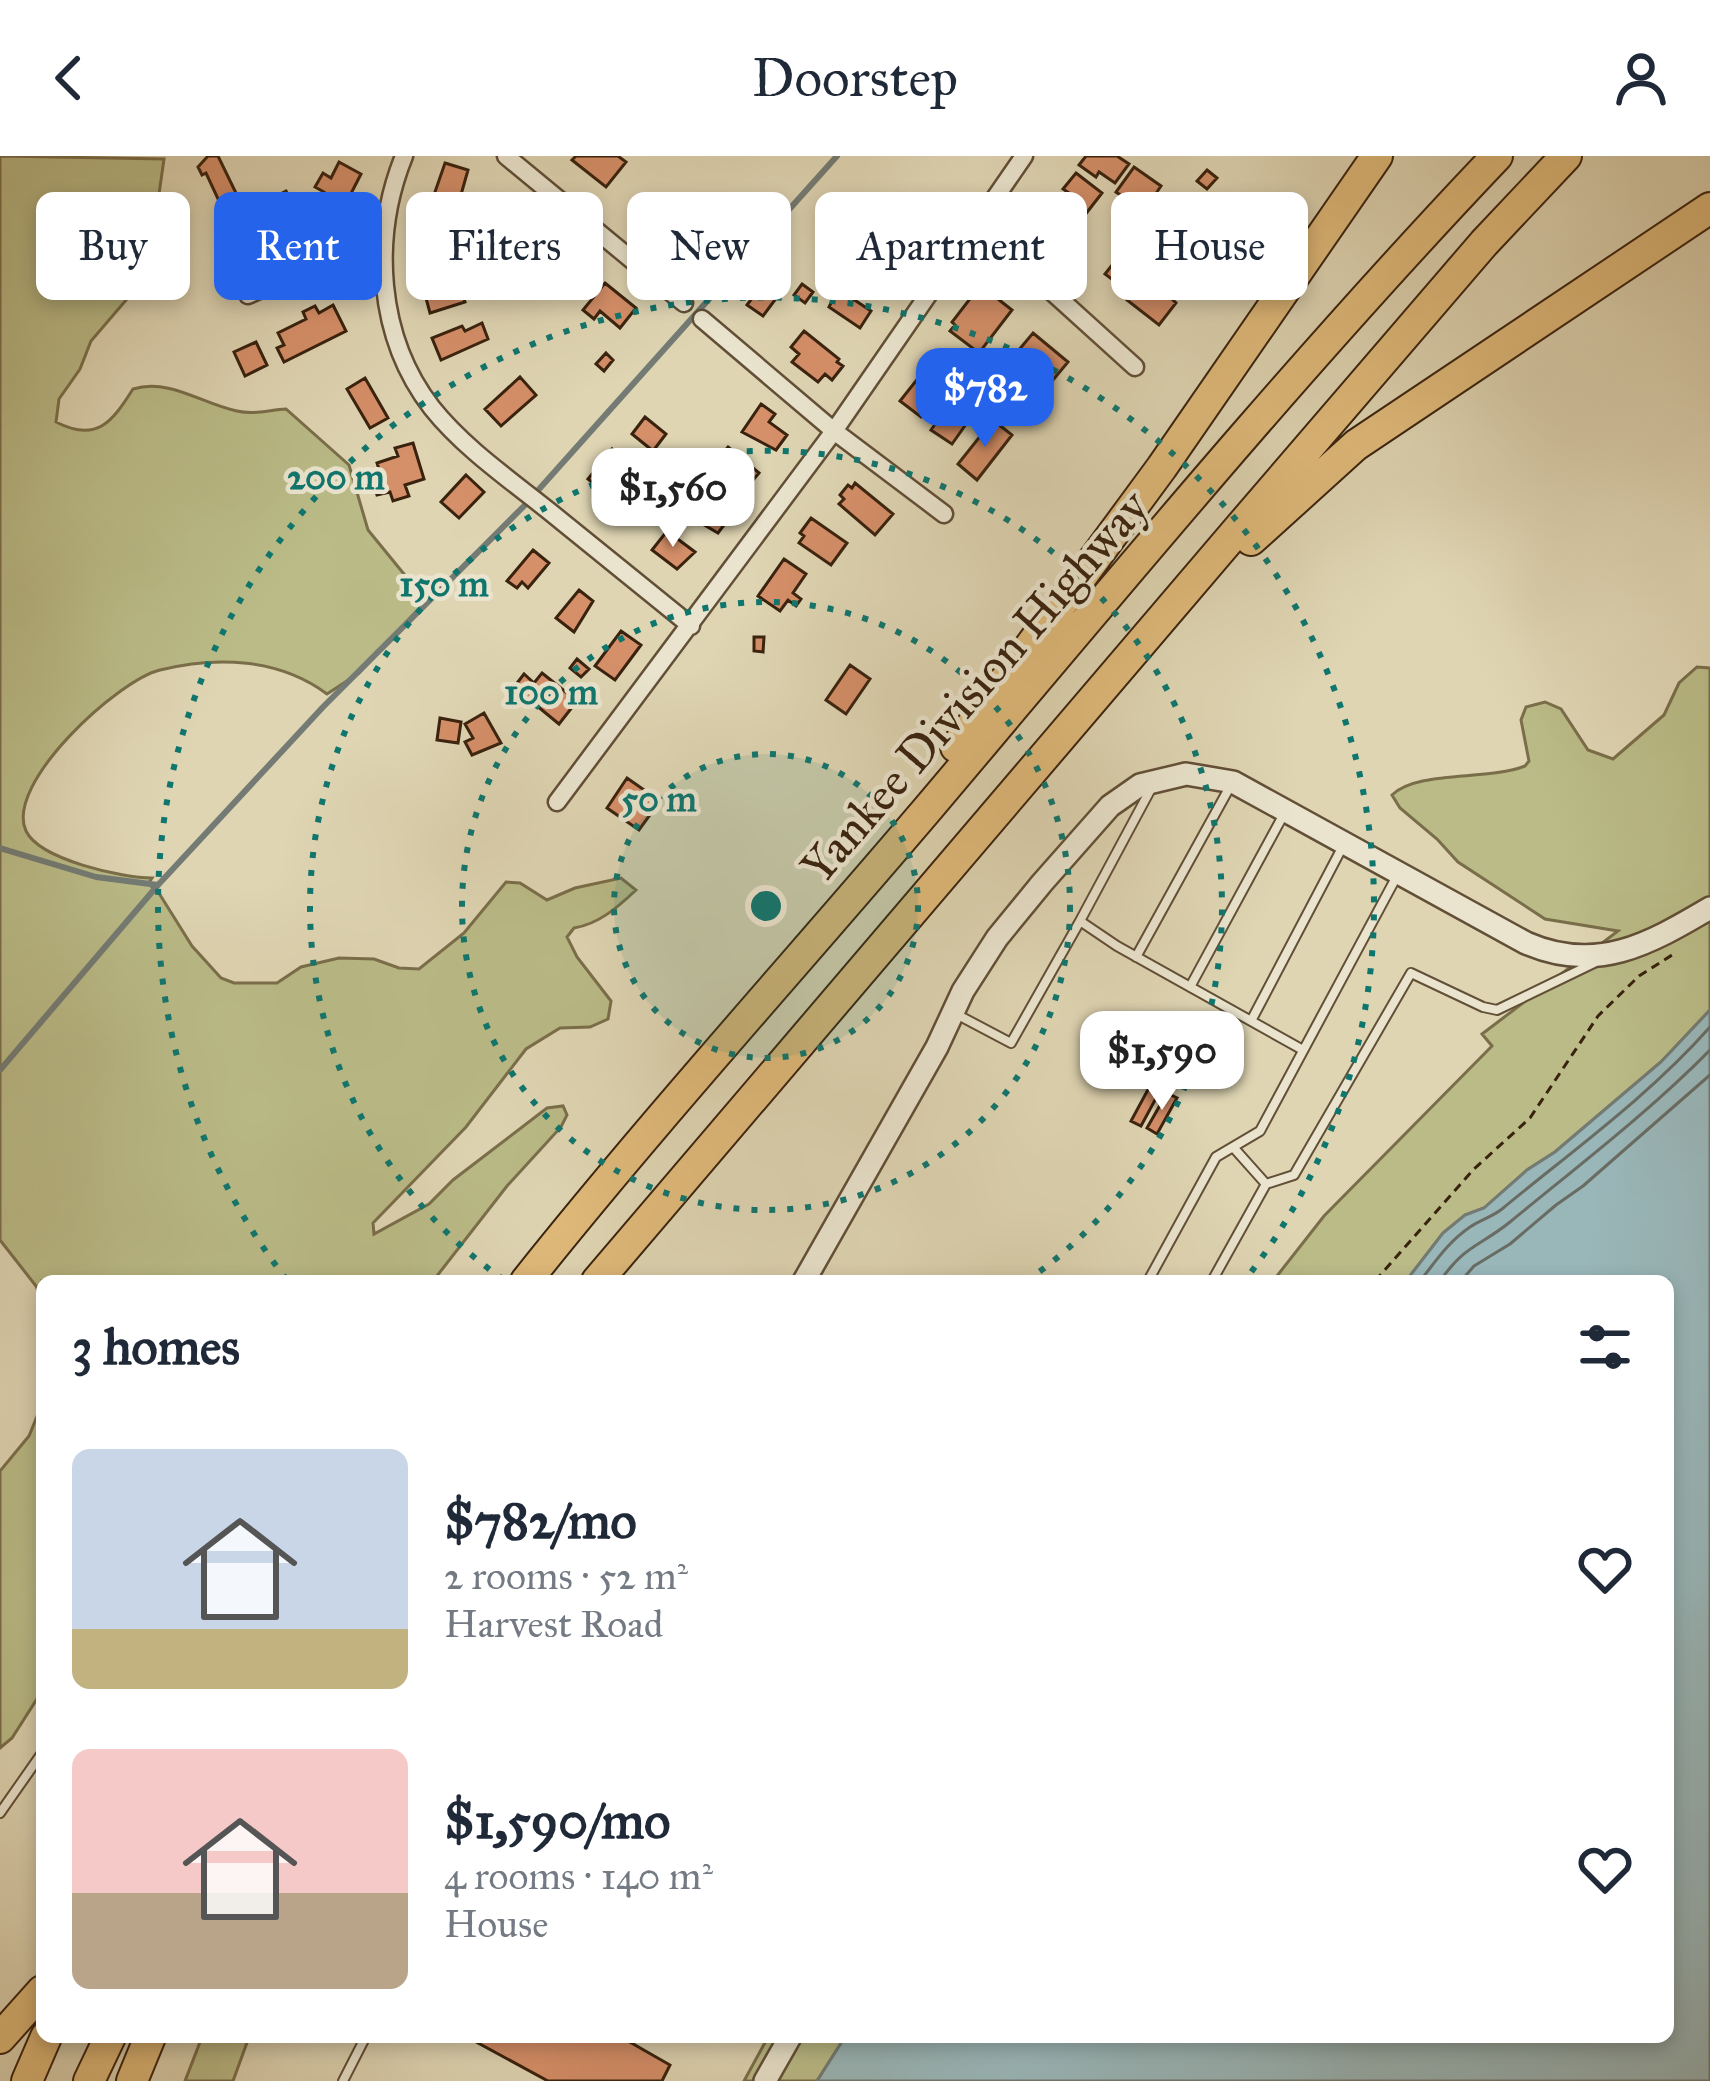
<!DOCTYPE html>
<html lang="en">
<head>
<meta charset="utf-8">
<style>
	body { margin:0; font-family:"IM FELL Great Primer",serif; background:#f6f6f7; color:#1f2937; height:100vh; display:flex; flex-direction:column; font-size:45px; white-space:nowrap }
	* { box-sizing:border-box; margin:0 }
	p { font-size:39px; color:#747a83 }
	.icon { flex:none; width:66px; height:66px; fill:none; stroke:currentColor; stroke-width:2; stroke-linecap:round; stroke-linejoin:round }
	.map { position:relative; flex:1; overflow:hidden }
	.side { position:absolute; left:36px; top:1119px; width:1638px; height:768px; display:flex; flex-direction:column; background:#fff; border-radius:18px; box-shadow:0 6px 18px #0003 }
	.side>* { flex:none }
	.guide { position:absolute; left:36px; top:36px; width:1638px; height:108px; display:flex; gap:24px }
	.price { position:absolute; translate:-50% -102px; padding:0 27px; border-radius:24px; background:#fff; color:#222; font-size:39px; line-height:78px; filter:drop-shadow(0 3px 6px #0008) }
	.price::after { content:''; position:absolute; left:50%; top:72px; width:36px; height:27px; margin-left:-18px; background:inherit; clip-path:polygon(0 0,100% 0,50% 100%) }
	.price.active { background:#2563eb; color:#fff }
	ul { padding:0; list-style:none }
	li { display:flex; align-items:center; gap:36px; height:300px; padding:0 36px }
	li span { display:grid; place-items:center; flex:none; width:336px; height:240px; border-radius:18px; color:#555 }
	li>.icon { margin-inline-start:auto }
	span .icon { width:144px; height:144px; fill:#fffc; stroke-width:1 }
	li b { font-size:51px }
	h2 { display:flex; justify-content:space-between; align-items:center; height:144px; padding:0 36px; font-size:51px }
	.tag { padding:0 42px; border-radius:18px; background:#fff; box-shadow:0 6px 18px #0003; font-size:42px; line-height:108px }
	.tag.active { background:#2563eb; color:#fff }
	header { display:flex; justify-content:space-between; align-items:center; height:156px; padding:0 36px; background:#fff; font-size:54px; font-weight:600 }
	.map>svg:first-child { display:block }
</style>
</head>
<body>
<header><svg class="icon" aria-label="back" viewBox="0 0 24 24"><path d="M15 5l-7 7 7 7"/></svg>Doorstep<svg class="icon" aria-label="person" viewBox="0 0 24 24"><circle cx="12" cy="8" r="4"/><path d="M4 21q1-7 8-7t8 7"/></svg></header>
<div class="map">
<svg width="1710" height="1925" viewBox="0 0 1710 1925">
	<rect width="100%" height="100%" fill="#dfd5b3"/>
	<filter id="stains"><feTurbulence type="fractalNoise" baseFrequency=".00167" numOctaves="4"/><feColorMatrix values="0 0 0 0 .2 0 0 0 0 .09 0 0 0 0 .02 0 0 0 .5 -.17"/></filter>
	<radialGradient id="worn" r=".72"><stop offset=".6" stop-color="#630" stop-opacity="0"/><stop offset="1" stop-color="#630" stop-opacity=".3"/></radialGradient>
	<path fill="#babb87" stroke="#7a6e4a" stroke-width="3" d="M0 0 164 3 156 59 142 81 139 129 91 185 80 213 59 243 56 266C97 287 112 266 133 233 170 222 202 248 237 255 254 259 269 254 286 253L349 309 368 374 426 445 359 517 327 538C279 502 216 500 160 514 118 524 4 628 26 675 40 704 123 722 152 722L148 728 157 734 192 790 221 822 234 827H277L301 811 339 802 374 803 399 812 419 813 464 777 506 726 520 727 547 744 575 732 621 722 636 734C618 751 599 768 574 772L567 781 577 801 611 845 608 863 590 871 560 872 526 893 466 971 373 1067 374 1078 429 1048 453 1024 547 952 563 950 567 959 561 971 507 1030 433 1125H42V1145L36 1130 0 1084Z
		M1697 511 1710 512V854L1661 906 1555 996 1527 1014 1484 1052 1465 1059 1443 1077 1406 1125H1273L1324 1060 1492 890 1482 878 1618 775 1545 763 1458 706 1437 683 1400 652 1392 639C1418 614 1487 625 1525 610L1529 605 1521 564 1526 551 1545 546 1561 553 1588 594 1613 603 1664 559 1679 527Z
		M42 1248V1535L12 1582 0 1592V1315L29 1280Z
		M202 1881H249L233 1925H185Z
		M768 1881H845L817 1925H744Z"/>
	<path fill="#99b6b8" stroke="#737b74" stroke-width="3" d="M1710 854V1925H817L845 1881H1668V1125H1406L1443 1077 1465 1059 1484 1052 1527 1014 1555 996 1661 906Z"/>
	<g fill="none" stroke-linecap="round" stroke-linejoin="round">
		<path stroke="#696c63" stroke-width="3" d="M1420 1125C1436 1105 1448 1086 1470 1071 1480 1064 1492 1061 1502 1053 1572 995 1649 940 1710 871
			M1440 1125C1466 1088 1479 1091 1510 1066 1578 1010 1649 956 1710 894
			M1461 1125 1474 1110 1510 1088 1556 1049 1583 1030 1710 919"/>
		<path stroke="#737b74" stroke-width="6" d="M0 692 96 721 158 729
			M0 914 158 729 323 551 524 350 837 0"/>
	</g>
	<path fill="#d58f69" stroke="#39220e" stroke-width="3" d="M208 0H218L236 37 219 45 206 17 202 19 198 11Z
		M576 0H618L626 6 606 31 572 4Z
		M1086 0H1117L1129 8 1115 27 1099 16 1096 21 1079 9Z
		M339 6 361 18 342 55 320 44 324 36 315 31 323 17 331 22Z
		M445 7 468 14 453 67 427 59Z
		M1134 11 1161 30 1144 55 1116 36Z
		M1207 14 1217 22 1207 33 1197 25Z
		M1076 17 1102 37 1081 64 1060 47 1069 37 1063 33Z
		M286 35 303 71 285 80 267 45Z
		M661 46 693 73 678 92 645 65Z
		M1060 47 1081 64 1058 91 1033 71 1048 53 1052 57Z
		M902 62 922 76 894 114 875 101Z
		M553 83 583 109 567 128 549 113 543 120 531 109Z
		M440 87 444 101 419 109 416 93Z
		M1124 94 1152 116 1149 120 1176 147 1159 169 1127 144 1132 138 1105 118Z
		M770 118 786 129 763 160 747 149Z
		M447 124 449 132 462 135 465 146 430 157 423 131Z
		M605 127 636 152 620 172 600 155 594 163 583 154Z
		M802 128 813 136 805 147 794 139Z
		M984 132 1012 154 979 197 950 175 955 169 952 166 976 135 979 138Z
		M838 133 871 155 860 172 829 151Z
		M333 149 346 175 284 206 277 192 284 189 278 177 306 163 303 156 315 150 319 157Z
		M482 167 488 183 441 204 432 182 462 170 465 175Z
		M804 175 839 203 837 206 843 210 832 224 825 218 818 226 792 206 799 198 791 191Z
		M1033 177 1068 206 1043 236 1008 207Z
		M256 186 267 209 245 220 234 196Z
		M606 197 613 204 604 215 596 208Z
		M927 211 948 227 921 261 900 245Z
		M520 221 536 239 501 270 485 253Z
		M365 222 388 262 370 272 347 233Z
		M981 234 995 246 987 257 972 245Z
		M761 248 775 258 769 266 787 279 776 294 742 276Z
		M948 250 969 264 952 288 931 274Z
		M645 261 666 278 653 295 632 278Z
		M993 264 1012 279 977 324 958 308Z
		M413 287 424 323 405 329 409 340 393 345 390 336 377 339 374 329 383 326 377 307 398 300 395 292Z
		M728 291 759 317 743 336 712 310Z
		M612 293 631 309 605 337 588 323Z
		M466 319 484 336 459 362 441 346Z
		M855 327 893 358 875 379 839 348 844 343 840 339 848 329 852 332Z
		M703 341 730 361 718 377 689 360Z
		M811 362 847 387 831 409 799 387 804 380 800 377Z
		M667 375 695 396 677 413 652 394Z
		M533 394 549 407 528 432 522 426 517 432 507 425Z
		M784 403 806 418 793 437 801 443 796 450 788 444 780 455 758 440Z
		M579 434 593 445 574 476 556 462Z
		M621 475 641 489 615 524 595 510Z
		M754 481H764L763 496 754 495Z
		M577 503 589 513 581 521 570 512Z
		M850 509 870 523 846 558 826 544Z
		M542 517 577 545 559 568 514 531 524 518 534 527Z
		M484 557 501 587 472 599 465 586 473 582 465 568Z
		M440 562 461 566 458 587 437 584Z
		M627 622 660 645 639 674 607 652Z
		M1167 867 1181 874 1163 907 1150 899Z
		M1191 882 1199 886 1182 918 1174 914Z
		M1212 893 1220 898 1203 930 1195 925Z
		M1151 928 1161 933 1141 970 1131 965Z
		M1167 937 1177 942 1157 978 1147 972Z
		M467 1881H621L670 1909 662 1925H548Z"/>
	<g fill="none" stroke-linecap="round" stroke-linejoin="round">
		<defs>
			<path id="service" d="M1153 629 1080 765 1117 790 1303 894
				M1136 801 1232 627
				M1190 831 1285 656
				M956 858 1011 887 1080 765
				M1251 865 1344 688
				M1233 991 1266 1028
				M1148 1125 1216 1001 1260 975 1398 718
				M1212 1125 1266 1028 1294 1019 1411 817 1483 851 1497 854 1594 807
				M0 1657 42 1597
				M343 1925 365 1882"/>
			<path id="minor" d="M404 0C371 82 377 181 432 252 464 292 509 323 549 355 596 393 644 432 691 470
				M506 0 684 147
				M976 67 1135 211
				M248 139 337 100 382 97
				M702 163 834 275 944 358
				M557 646 834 275 1024 0"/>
			<path id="tertiary" d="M804 1125 937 891 963 835 997 782 1042 727 1110 650 1140 629 1186 618 1233 626 1526 787C1597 818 1649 788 1710 752
				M765 1925 790 1881"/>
			<path id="motorway" d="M1251 384 1356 289 1710 52
				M956 591 1162 311 1377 0
				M526 1125C656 962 796 808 931 649 1116 430 1299 208 1497 0
				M597 1125 1240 371 1484 87 1566 0
				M0 1882 42 1835
				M27 1925 46 1881
				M89 1925 110 1881
				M132 1925 150 1881"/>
		</defs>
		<use href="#service" stroke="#624f37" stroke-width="12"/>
		<use href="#minor" stroke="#624f37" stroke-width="21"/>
		<use href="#tertiary" stroke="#624f37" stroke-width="26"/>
		<use href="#motorway" stroke="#39220e" stroke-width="34"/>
		<path stroke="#39220e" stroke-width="3" stroke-dasharray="9 6" stroke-linecap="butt" d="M1375 1125 1474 1013 1530 962 1598 860 1639 820 1672 799"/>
		<use href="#service" stroke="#eae4ce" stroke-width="8"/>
		<use href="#minor" stroke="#eae4ce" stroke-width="16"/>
		<use href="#tertiary" stroke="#eae4ce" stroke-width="21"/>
		<use href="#motorway" stroke="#e0ba7a" stroke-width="30"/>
	</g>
	<circle cx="766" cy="750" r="152" fill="#0f766e" fill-opacity=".12"/>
	<g fill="none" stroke="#0f766e" stroke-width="6" stroke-dasharray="6 12">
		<circle cx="766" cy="750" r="152"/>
		<circle cx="766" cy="750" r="304"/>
		<path d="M504 1124A456 456 0 1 1 1028 1124"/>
		<path d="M287 1124A608 608 0 1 1 1245 1124"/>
	</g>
	<g text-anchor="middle" stroke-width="9" stroke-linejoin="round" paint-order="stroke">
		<g font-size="48" fill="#39220e" stroke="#eae4ce">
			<text transform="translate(974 530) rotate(-49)" y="17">Yankee Division Highway</text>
		</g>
	</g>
	<circle cx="766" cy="750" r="18" fill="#0f766e" stroke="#eae4ce" stroke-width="6"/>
	<g font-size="36" text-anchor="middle" font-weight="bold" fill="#0f766e" stroke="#eae4ce" stroke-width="9" stroke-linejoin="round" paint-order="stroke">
		<text x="336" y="333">200 m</text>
		<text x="444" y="440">150 m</text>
		<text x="551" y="548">100 m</text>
		<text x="659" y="655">50 m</text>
	</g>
	<rect width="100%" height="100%" filter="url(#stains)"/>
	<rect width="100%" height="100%" fill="url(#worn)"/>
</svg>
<b class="price active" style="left:985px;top:294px">$782</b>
<b class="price" style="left:673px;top:394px">$1,560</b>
<b class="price" style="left:1162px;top:957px">$1,590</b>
<div class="guide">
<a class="tag">Buy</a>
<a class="tag active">Rent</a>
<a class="tag">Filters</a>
<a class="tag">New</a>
<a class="tag">Apartment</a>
<a class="tag">House</a>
</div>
<section class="side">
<h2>3 homes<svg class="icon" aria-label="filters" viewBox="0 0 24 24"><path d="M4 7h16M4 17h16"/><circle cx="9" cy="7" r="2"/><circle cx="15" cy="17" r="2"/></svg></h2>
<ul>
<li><span style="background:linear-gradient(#c9d6e8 75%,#c2b280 0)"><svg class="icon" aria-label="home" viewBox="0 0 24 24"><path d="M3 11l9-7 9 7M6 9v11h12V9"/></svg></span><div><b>$782/mo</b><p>2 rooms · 52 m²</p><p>Harvest Road</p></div><svg class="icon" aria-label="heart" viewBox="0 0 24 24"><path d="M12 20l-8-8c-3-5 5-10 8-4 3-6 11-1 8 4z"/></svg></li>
<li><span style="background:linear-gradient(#f6c9c9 60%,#b9a48a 0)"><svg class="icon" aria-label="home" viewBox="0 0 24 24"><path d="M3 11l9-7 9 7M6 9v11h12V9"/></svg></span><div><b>$1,590/mo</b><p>4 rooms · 140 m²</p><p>House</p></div><svg class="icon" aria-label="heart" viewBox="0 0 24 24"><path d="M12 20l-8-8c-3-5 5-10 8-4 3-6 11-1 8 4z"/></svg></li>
</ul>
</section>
</div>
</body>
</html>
